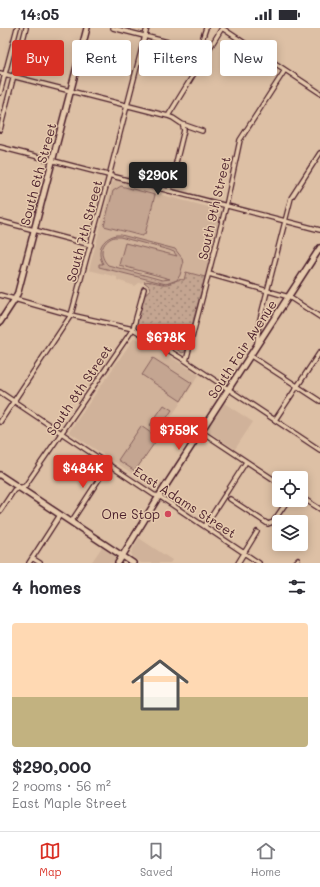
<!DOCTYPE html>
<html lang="en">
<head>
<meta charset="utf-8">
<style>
	body { margin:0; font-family:Mali,sans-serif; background:#f2f2f3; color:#2b2b33; height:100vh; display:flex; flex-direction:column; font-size:15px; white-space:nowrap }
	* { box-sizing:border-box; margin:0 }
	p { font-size:13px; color:#7c7c81 }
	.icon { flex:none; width:22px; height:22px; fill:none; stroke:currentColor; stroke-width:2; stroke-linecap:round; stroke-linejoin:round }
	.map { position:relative; height:535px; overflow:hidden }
	.side { display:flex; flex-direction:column; background:#fff; flex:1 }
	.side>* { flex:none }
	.hud { position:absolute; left:12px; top:12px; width:296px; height:36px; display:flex; gap:8px }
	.buttons { position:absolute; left:272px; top:443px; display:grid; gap:8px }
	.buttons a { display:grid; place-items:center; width:36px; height:36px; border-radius:4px; background:#fff; box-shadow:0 2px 10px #0003; font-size:20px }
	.price { position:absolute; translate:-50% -34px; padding:0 9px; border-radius:4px; background:#d93025; color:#fff; font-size:13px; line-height:26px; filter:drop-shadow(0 1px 2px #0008) }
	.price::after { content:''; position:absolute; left:50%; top:24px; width:12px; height:9px; margin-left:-6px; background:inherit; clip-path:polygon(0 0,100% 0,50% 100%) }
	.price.selected { background:#222; color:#fff }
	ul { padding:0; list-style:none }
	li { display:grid; align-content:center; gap:8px; height:212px; padding:0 12px }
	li+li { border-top:1px solid #e1e1e2 }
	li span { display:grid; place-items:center; height:124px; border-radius:4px; color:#555 }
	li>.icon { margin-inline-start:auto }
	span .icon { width:72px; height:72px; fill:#fffc; stroke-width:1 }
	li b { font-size:17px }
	h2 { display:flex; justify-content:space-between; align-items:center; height:48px; padding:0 12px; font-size:17px }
	.tag { padding:0 14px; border-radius:4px; background:#fff; box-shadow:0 2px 10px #0003; font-size:14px; line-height:36px }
	.tag.selected { background:#d93025; color:#fff }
	.status { display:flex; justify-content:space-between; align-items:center; height:28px; padding:0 20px; background:#fff; direction:ltr }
	.status svg { height:11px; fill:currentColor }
	.tabs { display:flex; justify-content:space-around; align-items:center; height:56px; border-top:1px solid #e1e1e2; background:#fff; font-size:11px; color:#7c7c81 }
	.tabs a { display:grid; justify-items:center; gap:2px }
	.tabs .selected { color:#d93025 }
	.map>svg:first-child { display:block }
</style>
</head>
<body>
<div class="status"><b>14:05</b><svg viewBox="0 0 49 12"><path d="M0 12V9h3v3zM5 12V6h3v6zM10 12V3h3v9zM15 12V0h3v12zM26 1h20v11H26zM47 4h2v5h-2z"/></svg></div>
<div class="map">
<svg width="320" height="535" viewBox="0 0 320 535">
	<defs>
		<pattern id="park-dots" width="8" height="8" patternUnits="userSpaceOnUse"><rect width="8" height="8" fill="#c4a591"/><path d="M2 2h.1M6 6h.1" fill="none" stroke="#a18677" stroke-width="1.8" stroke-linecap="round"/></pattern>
	</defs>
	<rect width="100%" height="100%" fill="#ddc0a5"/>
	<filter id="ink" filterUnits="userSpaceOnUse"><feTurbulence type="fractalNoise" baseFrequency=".025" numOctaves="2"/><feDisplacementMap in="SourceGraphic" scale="8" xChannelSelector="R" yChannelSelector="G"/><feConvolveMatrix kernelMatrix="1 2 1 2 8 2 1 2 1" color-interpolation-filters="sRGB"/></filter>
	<g filter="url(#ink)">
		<path fill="#d0b29a" d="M116 152 162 165V167L212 180 214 179 218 181 221 185 205 249 186 244 184 252 179 251 171 255H160L149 253 139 255 135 258 117 252V249L89 242 112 155Z
			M134 310 149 315 199 347 133 446 69 404Z
			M224 375 253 394 235 421 209 404 208 399Z
			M139 510 172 532 170 535H141L133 529 131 525Z
			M102 519 114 527 116 531 114 535H91Z"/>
		<path fill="#c4a591" stroke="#87625e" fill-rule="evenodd" d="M121 158 155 167 145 206 142 208 104 198 113 163Z
			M116 207H121L175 221 182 230 183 236 180 247 177 252 166 256 99 239V236H103C96 223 101 211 116 207ZM114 209H120L169 222 174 224 177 228 125 215 119 237 170 251 162 252 108 237C98 227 101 214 114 209Z
			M153 330 192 355 181 373 142 347Z
			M164 377 172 382 158 403 150 397Z
			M141 398 158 410 135 443 118 432Z"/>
		<path fill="url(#park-dots)" stroke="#87625e" d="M186 244 205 249 185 324 182 325 154 306 138 300 136 297 144 268 150 261 149 258 144 254C152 252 159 257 167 256 174 255 177 250 184 252Z"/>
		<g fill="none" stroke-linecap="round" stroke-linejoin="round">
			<defs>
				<path id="street" d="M113 0 195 21H199L206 0
					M222 0 320 65
					M0 45 168 88 173 90 182 96 202 103
					M0 65 17 0
					M168 88 222 0
					M0 102 26 0
					M0 119 320 202
					M169 163 184 102 182 96
					M0 193 91 217
					M209 246 289 269 320 289
					M0 267 71 287 133 301 186 333 320 422
					M257 315 259 295 291 170 320 125
					M251 328 320 373
					M186 333 226 178 240 112 285 42
					M0 364 154 467 159 468 259 535
					M275 392 320 324
					M0 394 71 287 109 148 147 0
					M202 404 279 455
					M301 469 320 481
					M230 471 268 496 273 494 288 472
					M0 483 14 462 25 458 133 301 144 261
					M71 494 109 436
					M205 498 246 434
					M32 530 40 535
					M29 535 60 487
					M238 535 257 504
					M295 535 298 532"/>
				<path id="secondary" d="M0 294 15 271 18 264 87 0
					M0 447 133 535
					M118 535 159 468 320 220"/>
			</defs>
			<use href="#street" stroke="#4a1f2b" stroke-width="6"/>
			<use href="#secondary" stroke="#4a1f2b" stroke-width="8"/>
			<use href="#street" stroke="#e6caad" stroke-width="3.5"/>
			<use href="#secondary" stroke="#e6caad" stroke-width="5"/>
		</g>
	</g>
	<circle fill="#d1495b" stroke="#e6caad" stroke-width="1.5" cx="168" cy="486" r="4"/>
	<g text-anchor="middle" stroke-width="3" stroke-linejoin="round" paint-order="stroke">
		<g font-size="13" fill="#4a1f2b" stroke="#e6caad">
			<text transform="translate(38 146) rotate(-75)" y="5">South 6th Street</text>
			<text transform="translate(214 180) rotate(-77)" y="5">South 9th Street</text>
			<text transform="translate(84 203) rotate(-75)" y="5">South 7th Street</text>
			<text transform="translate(242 321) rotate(-57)" y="5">South Fair Avenue</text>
			<text transform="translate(79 362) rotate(-56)" y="5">South 8th Street</text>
			<text transform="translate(185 474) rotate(33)" y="5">East Adams Street</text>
		</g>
		<g font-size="13" fill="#4a1f2b" stroke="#e6caad" text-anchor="end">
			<text x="160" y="491">One Stop</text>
		</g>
	</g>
</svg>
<div class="buttons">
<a><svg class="icon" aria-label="locate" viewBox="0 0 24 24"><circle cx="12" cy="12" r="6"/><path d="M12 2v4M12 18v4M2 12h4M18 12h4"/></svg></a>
<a><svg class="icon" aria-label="layers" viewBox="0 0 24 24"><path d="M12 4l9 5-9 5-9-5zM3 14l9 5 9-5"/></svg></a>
</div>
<b class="price selected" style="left:158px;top:168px">$290K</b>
<b class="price" style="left:166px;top:330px">$678K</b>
<b class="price" style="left:179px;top:423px">$759K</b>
<b class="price" style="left:83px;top:461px">$484K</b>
<div class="hud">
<a class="tag selected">Buy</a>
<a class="tag">Rent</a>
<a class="tag">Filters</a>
<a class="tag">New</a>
</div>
</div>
<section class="side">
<h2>4 homes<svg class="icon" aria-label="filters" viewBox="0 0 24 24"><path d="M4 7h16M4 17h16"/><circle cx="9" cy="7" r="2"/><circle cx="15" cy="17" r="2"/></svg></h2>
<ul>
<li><span style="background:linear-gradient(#ffd9b3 60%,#c2b280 0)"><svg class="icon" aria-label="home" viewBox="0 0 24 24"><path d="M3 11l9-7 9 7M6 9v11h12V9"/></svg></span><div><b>$290,000</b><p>2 rooms · 56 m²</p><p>East Maple Street</p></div></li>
</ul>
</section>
<nav class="tabs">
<a class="selected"><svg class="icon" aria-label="map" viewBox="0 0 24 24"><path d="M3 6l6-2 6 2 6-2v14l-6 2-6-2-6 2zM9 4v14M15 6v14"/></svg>Map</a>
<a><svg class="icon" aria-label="saved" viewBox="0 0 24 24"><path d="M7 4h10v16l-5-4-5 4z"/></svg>Saved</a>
<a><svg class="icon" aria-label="home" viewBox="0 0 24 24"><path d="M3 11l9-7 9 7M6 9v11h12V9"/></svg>Home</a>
</nav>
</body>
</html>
